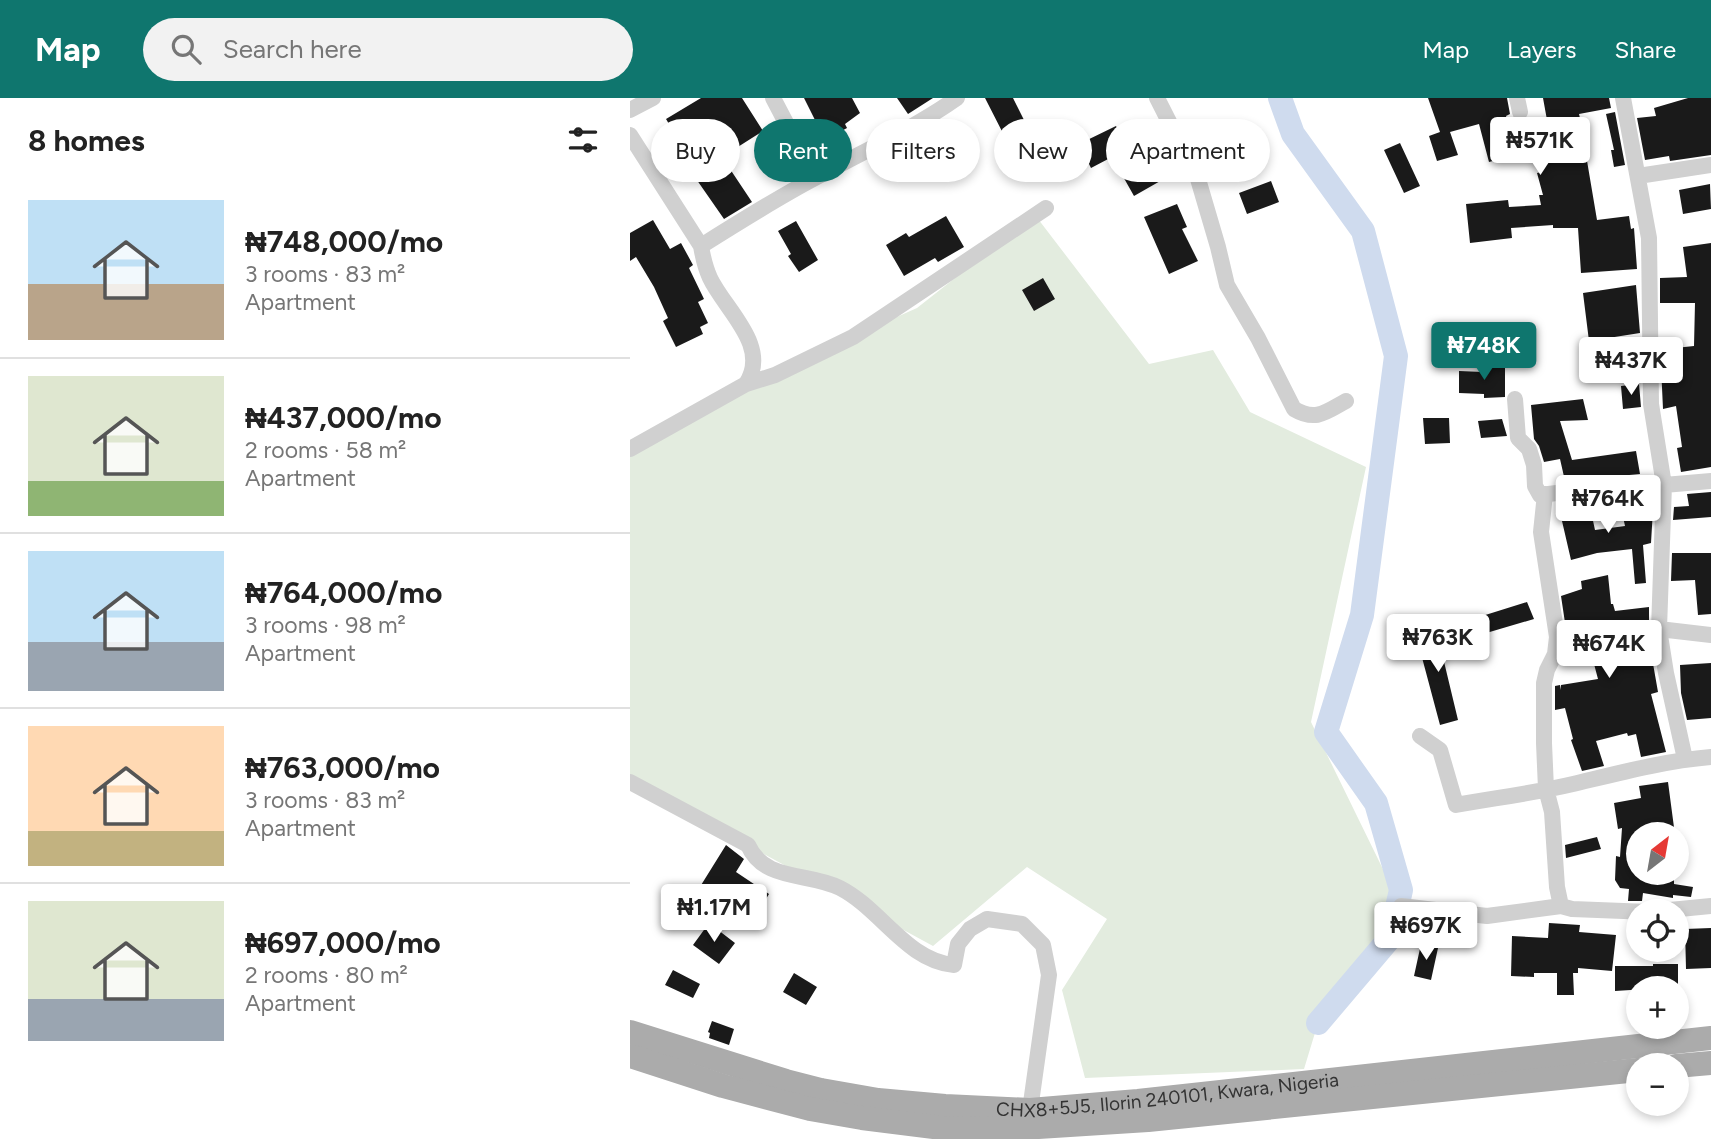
<!DOCTYPE html>
<html lang="en">
<head>
<meta charset="utf-8">
<style>
	body { margin:0; font-family:Figtree,sans-serif; background:#f2f2f2; color:#222; height:100vh; display:flex; flex-direction:column; font-size:26px; white-space:nowrap }
	* { box-sizing:border-box; margin:0 }
	p { font-size:23px; color:#767676 }
	.icon { flex:none; width:38px; height:38px; fill:none; stroke:currentColor; stroke-width:2; stroke-linecap:round; stroke-linejoin:round }
	.map { position:relative; flex:1; overflow:hidden }
	.details { display:flex; flex-direction:column; background:#fff; width:630px }
	.details>* { flex:none }
	.banner { position:absolute; left:21px; top:21px; width:665px; height:63px; display:flex; gap:14px }
	.needle { width:46px; rotate:31deg }
	.tools { position:absolute; left:996px; top:724px; display:grid; gap:14px }
	.tools a { display:grid; place-items:center; width:63px; height:63px; border-radius:50%; background:#fff; box-shadow:0 4px 10px #0003; font-size:35px }
	.price { position:absolute; translate:-50% -60px; padding:0 16px; border-radius:7px; background:#fff; color:#222; font-size:23px; line-height:46px; filter:drop-shadow(0 2px 4px #0008) }
	.price::after { content:''; position:absolute; left:50%; top:42px; width:21px; height:16px; margin-left:-10px; background:inherit; clip-path:polygon(0 0,100% 0,50% 100%) }
	.price.current { background:#0f766e; color:#fff }
	ul { padding:0; list-style:none }
	li { display:flex; align-items:center; gap:21px; height:175px; padding:0 28px }
	li+li { border-top:2px solid #e0e0e0 }
	li span { display:grid; place-items:center; flex:none; width:196px; height:140px; border-radius:0px; color:#555 }
	li>.icon { margin-inline-start:auto }
	span .icon { width:84px; height:84px; fill:#fffc; stroke-width:1 }
	li b { font-size:30px }
	h2 { display:flex; justify-content:space-between; align-items:center; height:84px; padding:0 28px; font-size:30px }
	.chip { padding:0 24px; border-radius:32px; background:#fff; box-shadow:0 4px 10px #0003; font-size:24px; line-height:63px }
	.chip.current { background:#0f766e; color:#fff }
	header { display:flex; align-items:center; gap:42px; box-sizing:border-box; height:98px; padding:0 35px; background:#0f766e; color:#fff }
	header strong { font-size:33px }
	nav { display:flex; gap:38px; margin-inline-start:auto; font-size:24px }
	.search { width:490px; height:63px; background:#f2f2f2; display:flex; align-items:center; gap:18px; box-sizing:border-box; padding:0 24px; border-radius:38px; color:#767676; font-size:26px }
	main { display:flex; flex:1; min-height:0 }
	.map>svg:first-child { display:block }
</style>
</head>
<body>
<header>
<strong>Map</strong>
<div class="search"><svg class="icon" aria-label="search" viewBox="0 0 24 24"><circle cx="10" cy="10" r="6"/><path d="M15 15l6 6"/></svg>Search here</div>
<nav><a>Map</a><a>Layers</a><a>Share</a></nav>
</header>
<main>
<section class="details">
<h2>8 homes<svg class="icon" aria-label="filters" viewBox="0 0 24 24"><path d="M4 7h16M4 17h16"/><circle cx="9" cy="7" r="2"/><circle cx="15" cy="17" r="2"/></svg></h2>
<ul>
<li><span style="background:linear-gradient(#bfe0f5 60%,#b9a48a 0)"><svg class="icon" aria-label="home" viewBox="0 0 24 24"><path d="M3 11l9-7 9 7M6 9v11h12V9"/></svg></span><div><b>₦748,000/mo</b><p>3 rooms · 83 m²</p><p>Apartment</p></div></li>
<li><span style="background:linear-gradient(#dfe7d0 75%,#8fb573 0)"><svg class="icon" aria-label="home" viewBox="0 0 24 24"><path d="M3 11l9-7 9 7M6 9v11h12V9"/></svg></span><div><b>₦437,000/mo</b><p>2 rooms · 58 m²</p><p>Apartment</p></div></li>
<li><span style="background:linear-gradient(#bfe0f5 65%,#9aa5b1 0)"><svg class="icon" aria-label="home" viewBox="0 0 24 24"><path d="M3 11l9-7 9 7M6 9v11h12V9"/></svg></span><div><b>₦764,000/mo</b><p>3 rooms · 98 m²</p><p>Apartment</p></div></li>
<li><span style="background:linear-gradient(#ffd9b3 75%,#c2b280 0)"><svg class="icon" aria-label="home" viewBox="0 0 24 24"><path d="M3 11l9-7 9 7M6 9v11h12V9"/></svg></span><div><b>₦763,000/mo</b><p>3 rooms · 83 m²</p><p>Apartment</p></div></li>
<li><span style="background:linear-gradient(#dfe7d0 70%,#9aa5b1 0)"><svg class="icon" aria-label="home" viewBox="0 0 24 24"><path d="M3 11l9-7 9 7M6 9v11h12V9"/></svg></span><div><b>₦697,000/mo</b><p>2 rooms · 80 m²</p><p>Apartment</p></div></li>
</ul>
</section>
<div class="map">
<svg width="1081" height="1041" viewBox="0 0 1081 1041">
	<rect width="100%" height="100%" fill="#fff"/>
	<path fill="#e3ecdf" d="M405 117 519 266 583 252 620 314 736 369 681 624 771 808 688 925 674 971 455 980 432 892 477 821 397 769 303 848 0 683V354L116 286 287 210Z"/>
	<g fill="none" stroke-linecap="round" stroke-linejoin="round">
		<path stroke="#cfdbee" stroke-width="24" d="M650 0 663 36 733 133 766 258 732 517 696 634 746 705 771 792 760 840 688 925"/>
	</g>
	<path fill="#1a1a1a" d="M71 0H112L133 33 92 59 122 104 94 121 62 75 79 63 68 45 52 55 38 34 42 31 36 21Z
		M174 0H222L230 15 215 26 217 30 204 37 202 31 192 36Z
		M267 0H303L278 16Z
		M355 0H383L402 38 380 49Z
		M798 0H877L880 16 876 18 883 42 919 33 913 0H979L981 10 949 16 957 50 955 51 967 122 999 118 1001 131 1004 130 1007 171 951 175 948 130H923V127L881 130 882 140 840 145 836 106 878 102 879 109 911 107 909 97H913L907 75 911 74 905 52 859 64 849 26 820 34 828 57 807 63 799 38 810 34Z
		M1058 0H1081V57L1040 63 1039 58 1015 62 1007 20 1026 18 1024 10Z
		M985 14 995 67 984 69 981 52H984L976 16Z
		M486 28 503 62 517 55 532 82 504 98 482 59 461 70 449 46Z
		M427 30 439 49 410 67 398 47Z
		M770 45 790 88 774 95 754 52Z
		M641 83 649 104 617 116 609 95Z
		M1080 86 1081 111 1053 116 1049 92Z
		M547 106 557 129 552 131 568 163 539 176 514 119Z
		M316 118 334 149 308 164 305 160 274 178 256 147 276 135 279 139Z
		M23 122 40 151 51 145 63 167 59 170 74 201 68 204 78 225 70 229 73 236 46 249 33 223 38 220 24 189 6 159 0 163V135Z
		M166 123 188 162 169 174 158 158 161 156 148 133Z
		M1081 145V369L1051 374 1047 350 1052 349 1046 308 1033 311 1031 268H1038L1036 251 1064 248 1065 205H1030V180L1057 179 1053 149Z
		M413 180 425 201 404 213 392 192Z
		M1006 187 1010 235 959 243 953 195Z
		M875 268V299L854 300V296L829 295V273L853 274 852 269Z
		M1009 286 1011 309 993 311 991 288Z
		M953 301 958 322 930 323 942 362 1006 353 1010 376 935 383 930 361 914 364 909 348 904 341 901 307Z
		M793 320H819L820 345 795 346Z
		M872 321 877 338 851 340 848 323Z
		M1081 394V419L1043 422 1044 409 1059 408 1057 396Z
		M959 404 965 432 995 428 992 414 1017 409 1018 411H1023L1021 445 1013 447 1016 485 1005 486 1002 451 967 455 941 462 929 410Z
		M1042 455H1081V516L1068 517 1065 482 1041 483Z
		M978 477 981 506H983L985 513 1019 509V523L999 526V522L965 529 971 553 1019 543 1028 594 1021 596 1036 654 1011 659 1006 636 998 638 997 635 966 643 974 668 952 673 941 642 943 641 935 610 925 612V588L930 587 931 592V587L968 581 956 536 937 538 931 498 952 491 951 483Z
		M897 504 904 521 836 541 833 524Z
		M814 530 820 544 810 547 828 622 810 627 790 552 787 553 783 541Z
		M1081 565V620L1057 622 1051 595 1050 567Z
		M1038 684 1045 737H1008V775H1044V786L1063 789 1061 799 1043 797V800L1013 795 1012 803H998L999 791 990 790 985 782 986 758 990 759 992 730 988 731 984 705 1011 700 1009 688Z
		M967 739 971 751 936 760 935 747Z
		M96 747 114 761 106 774 139 796 123 822 90 800 88 804 68 792Z
		M79 825 105 845 89 866 63 847Z
		M919 825 950 827 949 834 986 837 982 873 948 870V875H943L944 897H927V875H904V879L881 878 882 838 918 840Z
		M1081 830V870L1056 871 1055 831Z
		M791 846 808 850 801 882 784 878Z
		M1023 866H1048V889L985 893V868H1023Z
		M43 872 70 886 63 900 35 887Z
		M164 875 187 889 176 907 153 894Z
		M82 923 104 931 99 947 79 940 80 935 78 934Z"/>
	<g fill="none" stroke-linecap="round" stroke-linejoin="round">
		<path stroke="#d0d0d0" stroke-width="16" d="M143 0 185 80
			M527 0 568 81 588 149 597 187 628 240 664 311C686 324 696 314 716 303
			M887 0 890 14
			M993 0 1019 140 1021 306 1034 387 1029 531 1036 575 1055 661
			M0 12 23 0
			M0 37 71 148C73 160 75 169 80 180 95 212 141 248 116 286L0 351
			M1008 78 1081 67
			M71 148C109 124 147 100 187 79 234 53 283 31 327 0
			M116 286 145 277 223 239 416 110
			M885 301 888 340 899 351 904 367 905 388 910 397 1002 386 1034 387 1081 383
			M915 396 911 434 927 539 925 556 917 572 914 585V645L916 691 922 714 927 789 931 808 942 811 1019 814 1081 808
			M1029 531 1081 537
			M790 638 810 652 826 707C865 700 905 695 943 686 989 675 1034 663 1081 659
			M0 684 118 747C134 784 179 774 210 790 251 811 277 863 324 867L328 846 340 831 357 821 392 826 413 847 419 877 400 1012
			M771 808 857 818 931 808"/>
		<g stroke="#ababab" stroke-width="24">
			<path id="s1" d="M0 934 156 983 191 992 248 1002 315 1008 400 1012 508 1003 1081 940"/>
			<path d="M0 958 93 988 180 1011 232 1020 319 1031 393 1030 518 1022 1008 972"/>
			<path d="M1046 968 1081 965"/>
		</g>
	</g>
	<g text-anchor="middle" stroke-width="7" stroke-linejoin="round" paint-order="stroke">
		<g font-size="19" fill="#333" stroke="#fff">
			<text dy="7" stroke="none"><textPath href="#s1" startOffset="548">CHX8+5J5, Ilorin 240101, Kwara, Nigeria</textPath></text>
		</g>
	</g>
</svg>
<div class="tools">
<a><svg class="needle" viewBox="-14 -14 28 28"><path d="M0-13l5 13h-10z" fill="#e53935"/><path d="M0 13l5-13h-10z" fill="#767676"/></svg></a>
<a><svg class="icon" aria-label="locate" viewBox="0 0 24 24"><circle cx="12" cy="12" r="6"/><path d="M12 2v4M12 18v4M2 12h4M18 12h4"/></svg></a>
<a>+</a>
<a>−</a>
</div>
<b class="price" style="left:910px;top:79px">₦571K</b>
<b class="price current" style="left:854px;top:284px">₦748K</b>
<b class="price" style="left:1001px;top:299px">₦437K</b>
<b class="price" style="left:978px;top:437px">₦764K</b>
<b class="price" style="left:808px;top:576px">₦763K</b>
<b class="price" style="left:979px;top:582px">₦674K</b>
<b class="price" style="left:84px;top:846px">₦1.17M</b>
<b class="price" style="left:796px;top:864px">₦697K</b>
<div class="banner">
<a class="chip">Buy</a>
<a class="chip current">Rent</a>
<a class="chip">Filters</a>
<a class="chip">New</a>
<a class="chip">Apartment</a>
</div>
</div>
</main>
</body>
</html>
